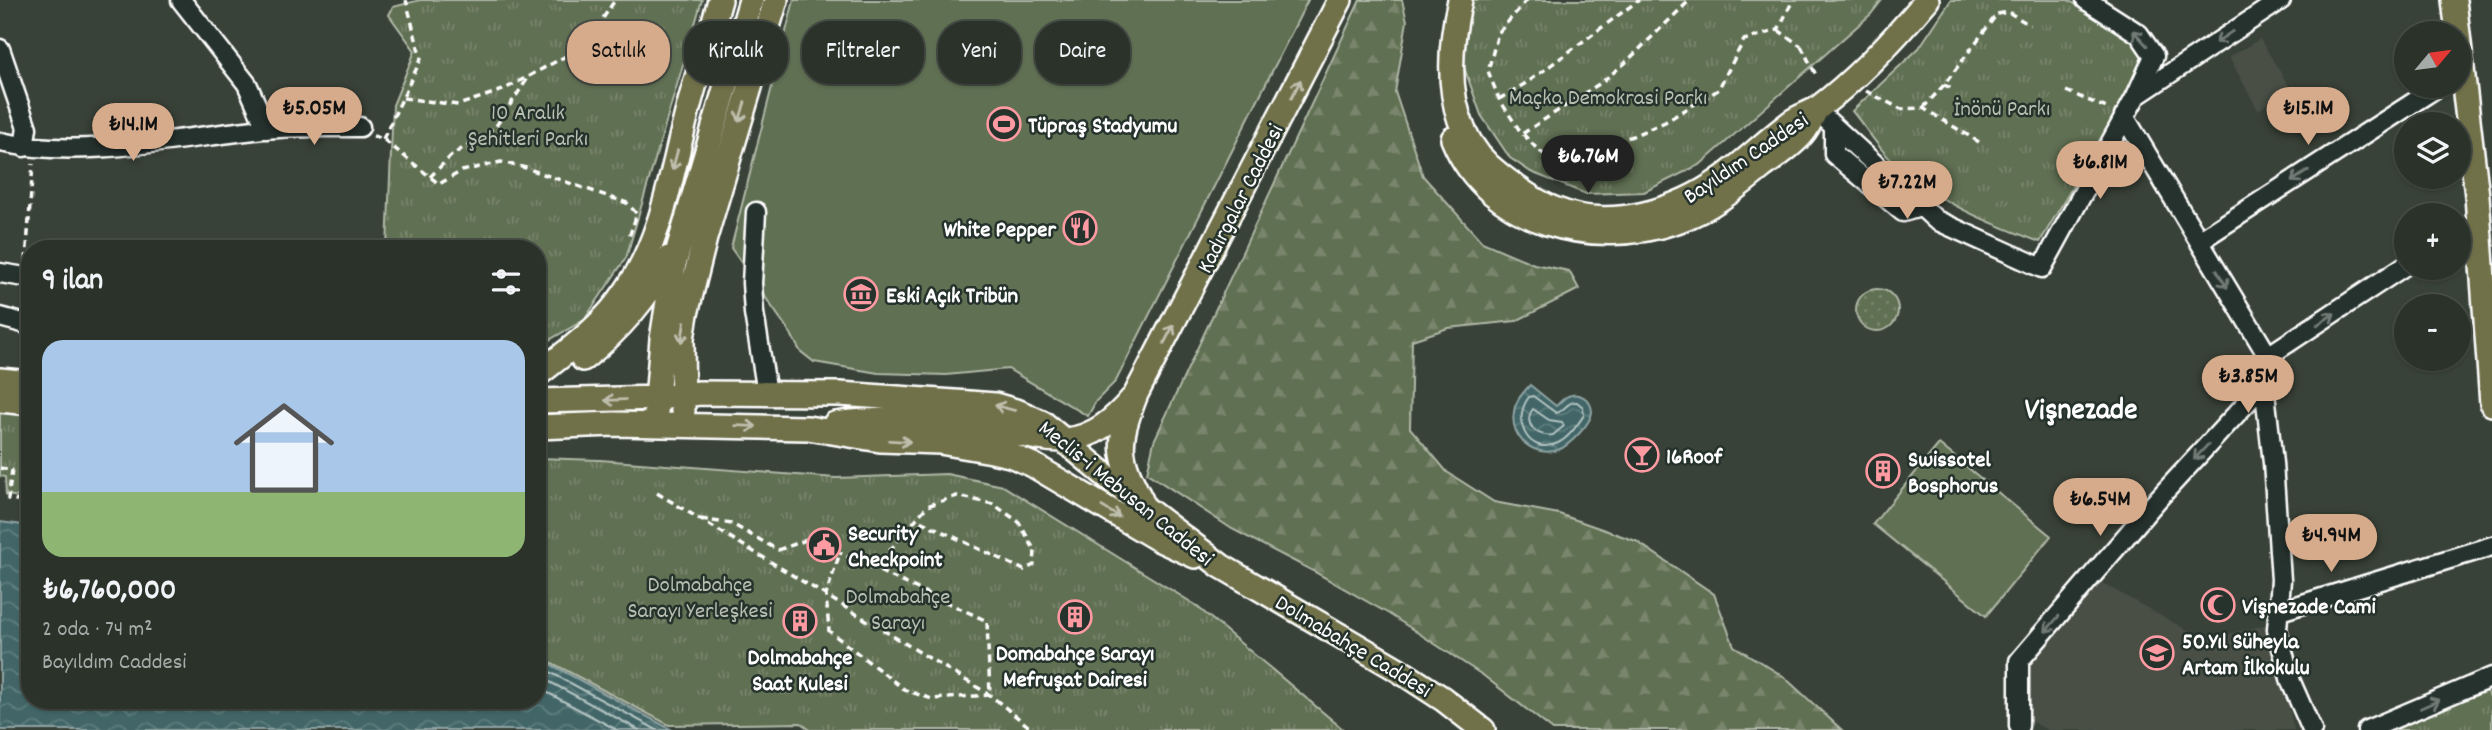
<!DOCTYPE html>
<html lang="tr">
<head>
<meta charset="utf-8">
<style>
	body { margin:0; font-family:Dekko,sans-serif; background:#333a32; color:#f1f3f6; height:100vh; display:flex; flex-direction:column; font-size:26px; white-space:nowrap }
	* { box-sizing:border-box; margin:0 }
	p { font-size:23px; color:#a6aaa8 }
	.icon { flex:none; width:38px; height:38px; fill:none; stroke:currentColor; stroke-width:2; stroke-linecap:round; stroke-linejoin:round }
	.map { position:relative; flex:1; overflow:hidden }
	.sheet { position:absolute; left:21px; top:240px; width:525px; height:469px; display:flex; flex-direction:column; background:#2b322a; border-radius:28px; box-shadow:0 2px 5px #0004,0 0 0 2px #474d47 }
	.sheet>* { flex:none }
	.top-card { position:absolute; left:567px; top:21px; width:665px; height:63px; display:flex; gap:14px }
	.needle { width:46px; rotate:61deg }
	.controls { position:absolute; left:2394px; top:21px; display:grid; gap:14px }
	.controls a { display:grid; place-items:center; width:77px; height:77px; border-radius:50%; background:#2b322a; box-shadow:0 2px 5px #0004,0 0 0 2px #474d47; font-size:35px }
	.price { position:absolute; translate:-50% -60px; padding:0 16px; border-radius:24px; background:#d6ab8b; color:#111; font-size:23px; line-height:46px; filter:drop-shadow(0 2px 4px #0008) }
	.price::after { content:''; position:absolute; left:50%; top:42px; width:21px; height:16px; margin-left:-10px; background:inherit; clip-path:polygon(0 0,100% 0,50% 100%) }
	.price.selected { background:#222; color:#fff }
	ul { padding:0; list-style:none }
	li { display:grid; align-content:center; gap:14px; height:371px; padding:0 21px }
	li+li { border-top:2px solid #474d47 }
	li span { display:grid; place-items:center; height:217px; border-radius:21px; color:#555 }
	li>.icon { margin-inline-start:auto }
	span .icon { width:126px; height:126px; fill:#fffc; stroke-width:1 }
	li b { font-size:30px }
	h2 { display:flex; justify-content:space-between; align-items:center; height:84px; padding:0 21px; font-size:30px }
	.tag { padding:0 24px; border-radius:28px; background:#2b322a; box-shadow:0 2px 5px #0004,0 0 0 2px #474d47; font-size:24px; line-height:63px }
	.tag.selected { background:#d6ab8b; color:#111 }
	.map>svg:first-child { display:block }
</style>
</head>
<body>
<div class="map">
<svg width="2492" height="730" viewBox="0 0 2492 730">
	<defs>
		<pattern id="grass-dots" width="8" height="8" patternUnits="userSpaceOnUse" patternTransform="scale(1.75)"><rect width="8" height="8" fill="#617052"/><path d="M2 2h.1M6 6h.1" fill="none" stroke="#79856c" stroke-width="1.8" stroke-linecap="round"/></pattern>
		<pattern id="forest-firs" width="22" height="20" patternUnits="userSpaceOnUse" patternTransform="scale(1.75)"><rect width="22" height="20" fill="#617052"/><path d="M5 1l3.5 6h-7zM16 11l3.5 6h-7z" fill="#79856c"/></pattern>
		<pattern id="park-tufts" width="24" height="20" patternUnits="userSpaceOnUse" patternTransform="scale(1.75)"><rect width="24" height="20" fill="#617052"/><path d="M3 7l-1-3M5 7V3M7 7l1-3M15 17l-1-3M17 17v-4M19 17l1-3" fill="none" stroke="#79856c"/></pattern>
		<pattern id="water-waves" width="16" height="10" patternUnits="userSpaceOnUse" patternTransform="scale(1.75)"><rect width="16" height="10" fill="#426667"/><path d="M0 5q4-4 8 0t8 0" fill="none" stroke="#5e7d7e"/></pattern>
	</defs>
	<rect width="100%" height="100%" fill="#394238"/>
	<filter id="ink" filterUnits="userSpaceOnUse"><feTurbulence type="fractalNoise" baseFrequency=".0143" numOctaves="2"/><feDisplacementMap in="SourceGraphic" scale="14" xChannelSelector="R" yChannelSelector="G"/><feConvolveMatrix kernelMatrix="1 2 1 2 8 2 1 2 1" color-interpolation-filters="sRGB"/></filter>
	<g filter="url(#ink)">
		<path fill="#4a5044" d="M2260 39 2290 88 2258 110 2229 57Z
			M2098 581 2205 640 2269 624 2294 730H2048L2028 720 2026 666Z"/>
		<path fill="url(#grass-dots)" stroke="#b0b8a8" stroke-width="2" d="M1856 310a21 21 0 1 1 42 0a21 21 0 1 1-42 0Z"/>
		<path fill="url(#forest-firs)" stroke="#b0b8a8" stroke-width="2" d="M1360 0H1402L1407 21 1395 92 1423 176 1482 242 1534 264 1569 271 1579 289 1516 321 1448 328 1412 340 1410 428 1447 472 1494 502 1559 514 1636 541 1714 594 1734 646 1783 676 1842 730H1553L1484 676 1389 614 1313 571 1232 529 1147 473 1154 441Z"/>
		<path fill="url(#park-tufts)" stroke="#b0b8a8" stroke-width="2" d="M420 0H702L626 258 584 320 537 347V248H387L393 105 415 51 389 15 393 7Z
			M1472 0H1882L1871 14 1701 164 1644 192 1586 194 1531 172 1510 158 1481 115 1463 64 1465 22Z
			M1951 0H2068L2141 43 2142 66 2132 86 2040 242C1992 224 1941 204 1901 169 1882 154 1867 129 1852 111L1919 48Z
			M0 411 30 415V459L19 479 30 481V498L6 495 5 477 0 476Z
			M537 458 600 460 836 478 947 474 1003 486 1194 604 1344 730H810L801 723 669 725 537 655Z
			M2487 691 2492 700V730H2380Z"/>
		<path fill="#617052" stroke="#b0b8a8" stroke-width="2" d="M794 0H1308L1116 381 1096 401 1088 416 1008 369 946 375 878 373 814 362 800 351 791 334 731 248Z
			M1939 444 2051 536 1986 616 1873 524Z"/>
		<path fill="url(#water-waves)" stroke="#8ea3a4" stroke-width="2" d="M1530 385 1556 406C1560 403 1563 398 1568 396 1579 391 1591 399 1592 411 1592 423 1569 446 1558 450 1534 458 1509 437 1514 412 1515 401 1523 393 1530 385Z
			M0 522 30 526V700H537V657L672 730H0Z"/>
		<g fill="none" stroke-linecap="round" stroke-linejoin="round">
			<path stroke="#b3c2c2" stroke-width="2" d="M1529 397 1533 396 1556 413C1565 411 1567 401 1577 402L1583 407 1584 415C1578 424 1569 438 1558 443 1528 457 1511 420 1529 397Z
				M1533 409 1549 420 1562 422 1564 426 1553 435C1537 438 1522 423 1533 409Z
				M537 665 657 730
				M537 675 639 730
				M537 687 617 730"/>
			<defs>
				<path id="minor" d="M181 0 247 84 267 129
					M0 49 27 128 24 147
					M2136 96 2281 0
					M1816 110 1936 220 2042 268 2136 96 2154 56 2139 34 2086 0
					M2124 116 2268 356 2264 384 2273 463 2281 580 2277 629 2291 682 2312 730
					M1834 128V154L1903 212 1920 207
					M0 142C82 159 179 138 263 129 294 126 327 127 360 127
					M756 212 752 283 754 313 767 393
					M2459 232 2480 228
					M2199 241 2439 86
					M0 273 25 277
					M0 317 30 325
					M2268 356 2406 265
					M2280 611 2492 546
					M2019 726V661L2158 499 2264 384
					M2367 730 2492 677"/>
				<path id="major" d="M1460 0C1446 61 1444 134 1500 175 1517 188 1534 201 1554 209 1609 232 1678 211 1724 177 1747 160 1767 140 1790 123 1798 116 1809 114 1818 108 1858 78 1895 38 1927 0
					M2454 0 2477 196 2492 404
					M1453 139C1488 225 1595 250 1677 221 1709 210 1735 189 1762 167 1775 157 1793 146 1803 133 1809 126 1812 117 1816 110
					M583 359C619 331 647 299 669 258
					M537 375C570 349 603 326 626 291 665 235 673 162 691 98 700 65 711 33 720 0
					M0 380 30 383
					M0 400 30 403
					M537 401 659 398 700 393 840 394 969 403 995 405 1019 412 1043 423 1146 509 1221 566 1397 669 1443 699 1483 730
					M683 411 682 339 686 314 705 238 776 0
					M656 412 662 339 674 264 751 0
					M835 424C877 418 933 419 975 425 1005 429 1035 441 1065 440 1094 438 1115 419 1132 399
					M537 427 614 424 808 428 880 440 940 442 992 451 1010 455 1033 465 1158 539 1195 556
					M1141 500C1117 454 1117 443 1136 394L1340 0"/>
			</defs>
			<use href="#minor" stroke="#fff" stroke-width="23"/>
			<use href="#major" stroke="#fff" stroke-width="28"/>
			<path stroke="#fff" stroke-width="3.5" stroke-dasharray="7 5" stroke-linecap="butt" d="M1527 0 1498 33 1488 71 1499 99 1522 134 1599 84 1624 64 1690 0
				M1778 30 1801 46
				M1801 46 1816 75
				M1944 85 1954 89
				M1866 91 1901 109 1923 108 1979 142
				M2066 91 2109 109
				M403 98 458 105 503 90 566 56 594 32 615 0
				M1499 99 1528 82 1639 0
				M1923 108 1944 85 1997 14 2008 12 2030 25
				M1523 134 1538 150 1557 163 1612 141 1630 137 1665 122 1718 90 1744 40 1778 30 1793 0
				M373 136 383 139 439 184 462 171 501 162 526 168 627 203 637 214 628 240
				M383 139 421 59 406 0
				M430 177 451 156 496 126 528 78
				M26 261 33 164
				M0 468 12 470 8 499 30 502
				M657 493 990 695 1033 730
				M701 519 732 524 778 550 809 539 840 553 826 595 829 631 905 690 932 699 990 695 987 621 840 553
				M874 569 927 506 957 496 993 504 1019 522 1035 551 1034 565 1024 570 916 519"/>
			<use href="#minor" stroke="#26332d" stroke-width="18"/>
			<use href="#major" stroke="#70704a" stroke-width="23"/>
		</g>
		<defs><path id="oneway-shaft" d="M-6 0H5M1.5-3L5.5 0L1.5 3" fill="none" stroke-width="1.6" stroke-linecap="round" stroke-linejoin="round" transform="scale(1.75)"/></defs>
		<g stroke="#727a76">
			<use href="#oneway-shaft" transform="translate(2224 37) rotate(146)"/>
			<use href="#oneway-shaft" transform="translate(2140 38) rotate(-132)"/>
			<use href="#oneway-shaft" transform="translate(2300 176) rotate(147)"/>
			<use href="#oneway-shaft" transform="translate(2222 279) rotate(59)"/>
			<use href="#oneway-shaft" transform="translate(2326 319) rotate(-33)"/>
			<use href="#oneway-shaft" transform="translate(2201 452) rotate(133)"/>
			<use href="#oneway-shaft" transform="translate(2052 624) rotate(131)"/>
			<use href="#oneway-shaft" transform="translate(2430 704) rotate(-24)"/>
		</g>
		<g stroke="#bfbfae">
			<use href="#oneway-shaft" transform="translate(1296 89) rotate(-63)"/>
			<use href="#oneway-shaft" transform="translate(742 112) rotate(107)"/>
			<use href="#oneway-shaft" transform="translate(675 160) rotate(105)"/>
			<use href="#oneway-shaft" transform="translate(683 332) rotate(99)"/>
			<use href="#oneway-shaft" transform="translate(1169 334) rotate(-62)"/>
			<use href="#oneway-shaft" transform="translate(615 400) rotate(178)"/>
			<use href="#oneway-shaft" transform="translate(1005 408) rotate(-165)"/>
			<use href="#oneway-shaft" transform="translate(746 426) rotate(2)"/>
			<use href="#oneway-shaft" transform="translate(900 441) rotate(3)"/>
			<use href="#oneway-shaft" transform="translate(1111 512) rotate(31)"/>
		</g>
	</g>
	<defs>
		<symbol id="stadium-ring" viewBox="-11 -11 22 22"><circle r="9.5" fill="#26332d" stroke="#ff9aa2" stroke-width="1.5"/><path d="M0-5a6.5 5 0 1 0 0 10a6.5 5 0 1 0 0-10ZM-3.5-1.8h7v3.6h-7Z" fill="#ff9aa2"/></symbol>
		<symbol id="restaurant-ring" viewBox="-11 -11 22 22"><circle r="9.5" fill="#26332d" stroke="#ff9aa2" stroke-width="1.5"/><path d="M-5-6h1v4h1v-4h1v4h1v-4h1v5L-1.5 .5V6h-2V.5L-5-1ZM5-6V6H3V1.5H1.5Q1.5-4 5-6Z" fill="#ff9aa2"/></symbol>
		<symbol id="museum-ring" viewBox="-11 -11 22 22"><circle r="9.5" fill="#26332d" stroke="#ff9aa2" stroke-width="1.5"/><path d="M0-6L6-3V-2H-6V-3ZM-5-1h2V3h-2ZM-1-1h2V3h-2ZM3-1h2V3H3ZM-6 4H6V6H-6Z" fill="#ff9aa2"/></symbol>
		<symbol id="bar-ring" viewBox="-11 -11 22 22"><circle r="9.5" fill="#26332d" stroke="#ff9aa2" stroke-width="1.5"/><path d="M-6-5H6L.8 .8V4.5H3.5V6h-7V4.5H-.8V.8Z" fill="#ff9aa2"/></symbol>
		<symbol id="building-ring" viewBox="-11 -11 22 22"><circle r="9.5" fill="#26332d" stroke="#ff9aa2" stroke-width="1.5"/><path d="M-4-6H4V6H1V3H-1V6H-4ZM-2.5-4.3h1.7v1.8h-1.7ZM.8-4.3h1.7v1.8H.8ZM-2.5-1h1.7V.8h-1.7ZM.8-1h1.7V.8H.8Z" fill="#ff9aa2"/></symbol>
		<symbol id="civic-ring" viewBox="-11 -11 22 22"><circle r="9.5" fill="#26332d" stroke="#ff9aa2" stroke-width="1.5"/><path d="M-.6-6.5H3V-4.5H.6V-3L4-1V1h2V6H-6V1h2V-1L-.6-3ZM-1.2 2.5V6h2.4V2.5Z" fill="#ff9aa2"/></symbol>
		<symbol id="mosque-ring" viewBox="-11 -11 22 22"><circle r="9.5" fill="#26332d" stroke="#ff9aa2" stroke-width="1.5"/><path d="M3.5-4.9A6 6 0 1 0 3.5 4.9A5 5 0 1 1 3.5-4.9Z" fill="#ff9aa2"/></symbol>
		<symbol id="school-ring" viewBox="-11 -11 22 22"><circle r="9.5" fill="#26332d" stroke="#ff9aa2" stroke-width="1.5"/><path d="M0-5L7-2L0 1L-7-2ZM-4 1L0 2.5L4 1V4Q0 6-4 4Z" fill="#ff9aa2"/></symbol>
	</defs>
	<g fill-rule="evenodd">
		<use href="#stadium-ring" x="985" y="105" width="38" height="38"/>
		<use href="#restaurant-ring" x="1061" y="209" width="38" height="38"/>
		<use href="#museum-ring" x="842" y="275" width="38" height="38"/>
		<use href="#bar-ring" x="1623" y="436" width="38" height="38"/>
		<use href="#building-ring" x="1864" y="452" width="38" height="38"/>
		<use href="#civic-ring" x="805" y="526" width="38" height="38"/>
		<use href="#mosque-ring" x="2199" y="586" width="38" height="38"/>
		<use href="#building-ring" x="1056" y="598" width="38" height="38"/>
		<use href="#building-ring" x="781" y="602" width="38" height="38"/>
		<use href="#school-ring" x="2138" y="634" width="38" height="38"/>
	</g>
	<g text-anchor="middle" stroke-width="5" stroke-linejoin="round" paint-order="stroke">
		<g font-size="23" fill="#b8bfb1" stroke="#26332d">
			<text x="1608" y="104">Maçka Demokrasi Parkı</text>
			<text x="2002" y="115">İnönü Parkı</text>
			<text x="528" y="119">10 Aralık<tspan x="528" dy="26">Şehitleri Parkı</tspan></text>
			<text x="700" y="591">Dolmabahçe<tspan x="700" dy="26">Sarayı Yerleşkesi</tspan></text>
			<text x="898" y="603">Dolmabahçe<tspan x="898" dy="26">Sarayı</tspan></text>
		</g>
		<g font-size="23" font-weight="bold" fill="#fff" stroke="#26332d" text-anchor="start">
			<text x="1028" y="132">Tüpraş Stadyumu</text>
			<text x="1056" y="236" text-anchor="end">White Pepper</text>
			<text x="886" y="302">Eski Açık Tribün</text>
			<text x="1666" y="463">16Roof</text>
			<text x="1908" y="466">Swissotel<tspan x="1908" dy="26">Bosphorus</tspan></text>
			<text x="848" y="540">Security<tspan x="848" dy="26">Checkpoint</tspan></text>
			<text x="2242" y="613">Vişnezade Cami</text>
			<text x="2182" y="648">50.Yıl Süheyla<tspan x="2182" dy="26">Artam İlkokulu</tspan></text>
			<text x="1075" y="660" text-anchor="middle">Domabahçe Sarayı<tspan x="1075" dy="26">Mefruşat Dairesi</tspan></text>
			<text x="800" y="664" text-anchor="middle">Dolmabahçe<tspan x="800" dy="26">Saat Kulesi</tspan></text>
		</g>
		<g font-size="23" fill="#fff" stroke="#26332d">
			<text transform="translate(1745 157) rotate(-34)" y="8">Bayıldım Caddesi</text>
			<text transform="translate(1239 198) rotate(-63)" y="8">Kadırgalar Caddesi</text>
			<text transform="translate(1127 492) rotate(39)" y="8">Meclis-i Mebusan Caddesi</text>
			<text transform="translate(1354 645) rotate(31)" y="8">Dolmabahçe Caddesi</text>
		</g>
		<g font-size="30" font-weight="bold" fill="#fff" stroke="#26332d">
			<text x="2081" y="418">Vişnezade</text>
		</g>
	</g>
</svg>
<div class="controls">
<a><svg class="needle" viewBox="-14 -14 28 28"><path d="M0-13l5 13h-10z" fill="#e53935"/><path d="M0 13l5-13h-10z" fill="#a6aaa8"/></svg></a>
<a><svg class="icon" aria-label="layers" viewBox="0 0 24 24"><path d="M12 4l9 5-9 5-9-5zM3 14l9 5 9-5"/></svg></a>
<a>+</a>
<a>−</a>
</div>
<b class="price" style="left:314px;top:147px">₺5.05M</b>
<b class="price" style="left:2308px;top:147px">₺15.1M</b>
<b class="price" style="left:133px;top:163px">₺14.1M</b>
<b class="price selected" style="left:1588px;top:195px">₺6.76M</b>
<b class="price" style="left:2100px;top:201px">₺6.81M</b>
<b class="price" style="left:1907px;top:221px">₺7.22M</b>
<b class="price" style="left:2248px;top:415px">₺3.85M</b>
<b class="price" style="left:2100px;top:538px">₺6.54M</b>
<b class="price" style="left:2331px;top:574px">₺4.94M</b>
<div class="top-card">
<a class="tag selected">Satılık</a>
<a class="tag">Kiralık</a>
<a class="tag">Filtreler</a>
<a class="tag">Yeni</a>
<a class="tag">Daire</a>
</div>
<section class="sheet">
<h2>9 ilan<svg class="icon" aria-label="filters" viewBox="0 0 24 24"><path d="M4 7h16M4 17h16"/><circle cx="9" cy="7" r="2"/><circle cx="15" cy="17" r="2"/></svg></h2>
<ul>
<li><span style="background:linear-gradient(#a9c7e8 70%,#8fb573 0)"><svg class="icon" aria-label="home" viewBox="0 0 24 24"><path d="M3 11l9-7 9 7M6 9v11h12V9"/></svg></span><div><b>₺6,760,000</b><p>2 oda · 74 m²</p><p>Bayıldım Caddesi</p></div></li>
</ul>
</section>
</div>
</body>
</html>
